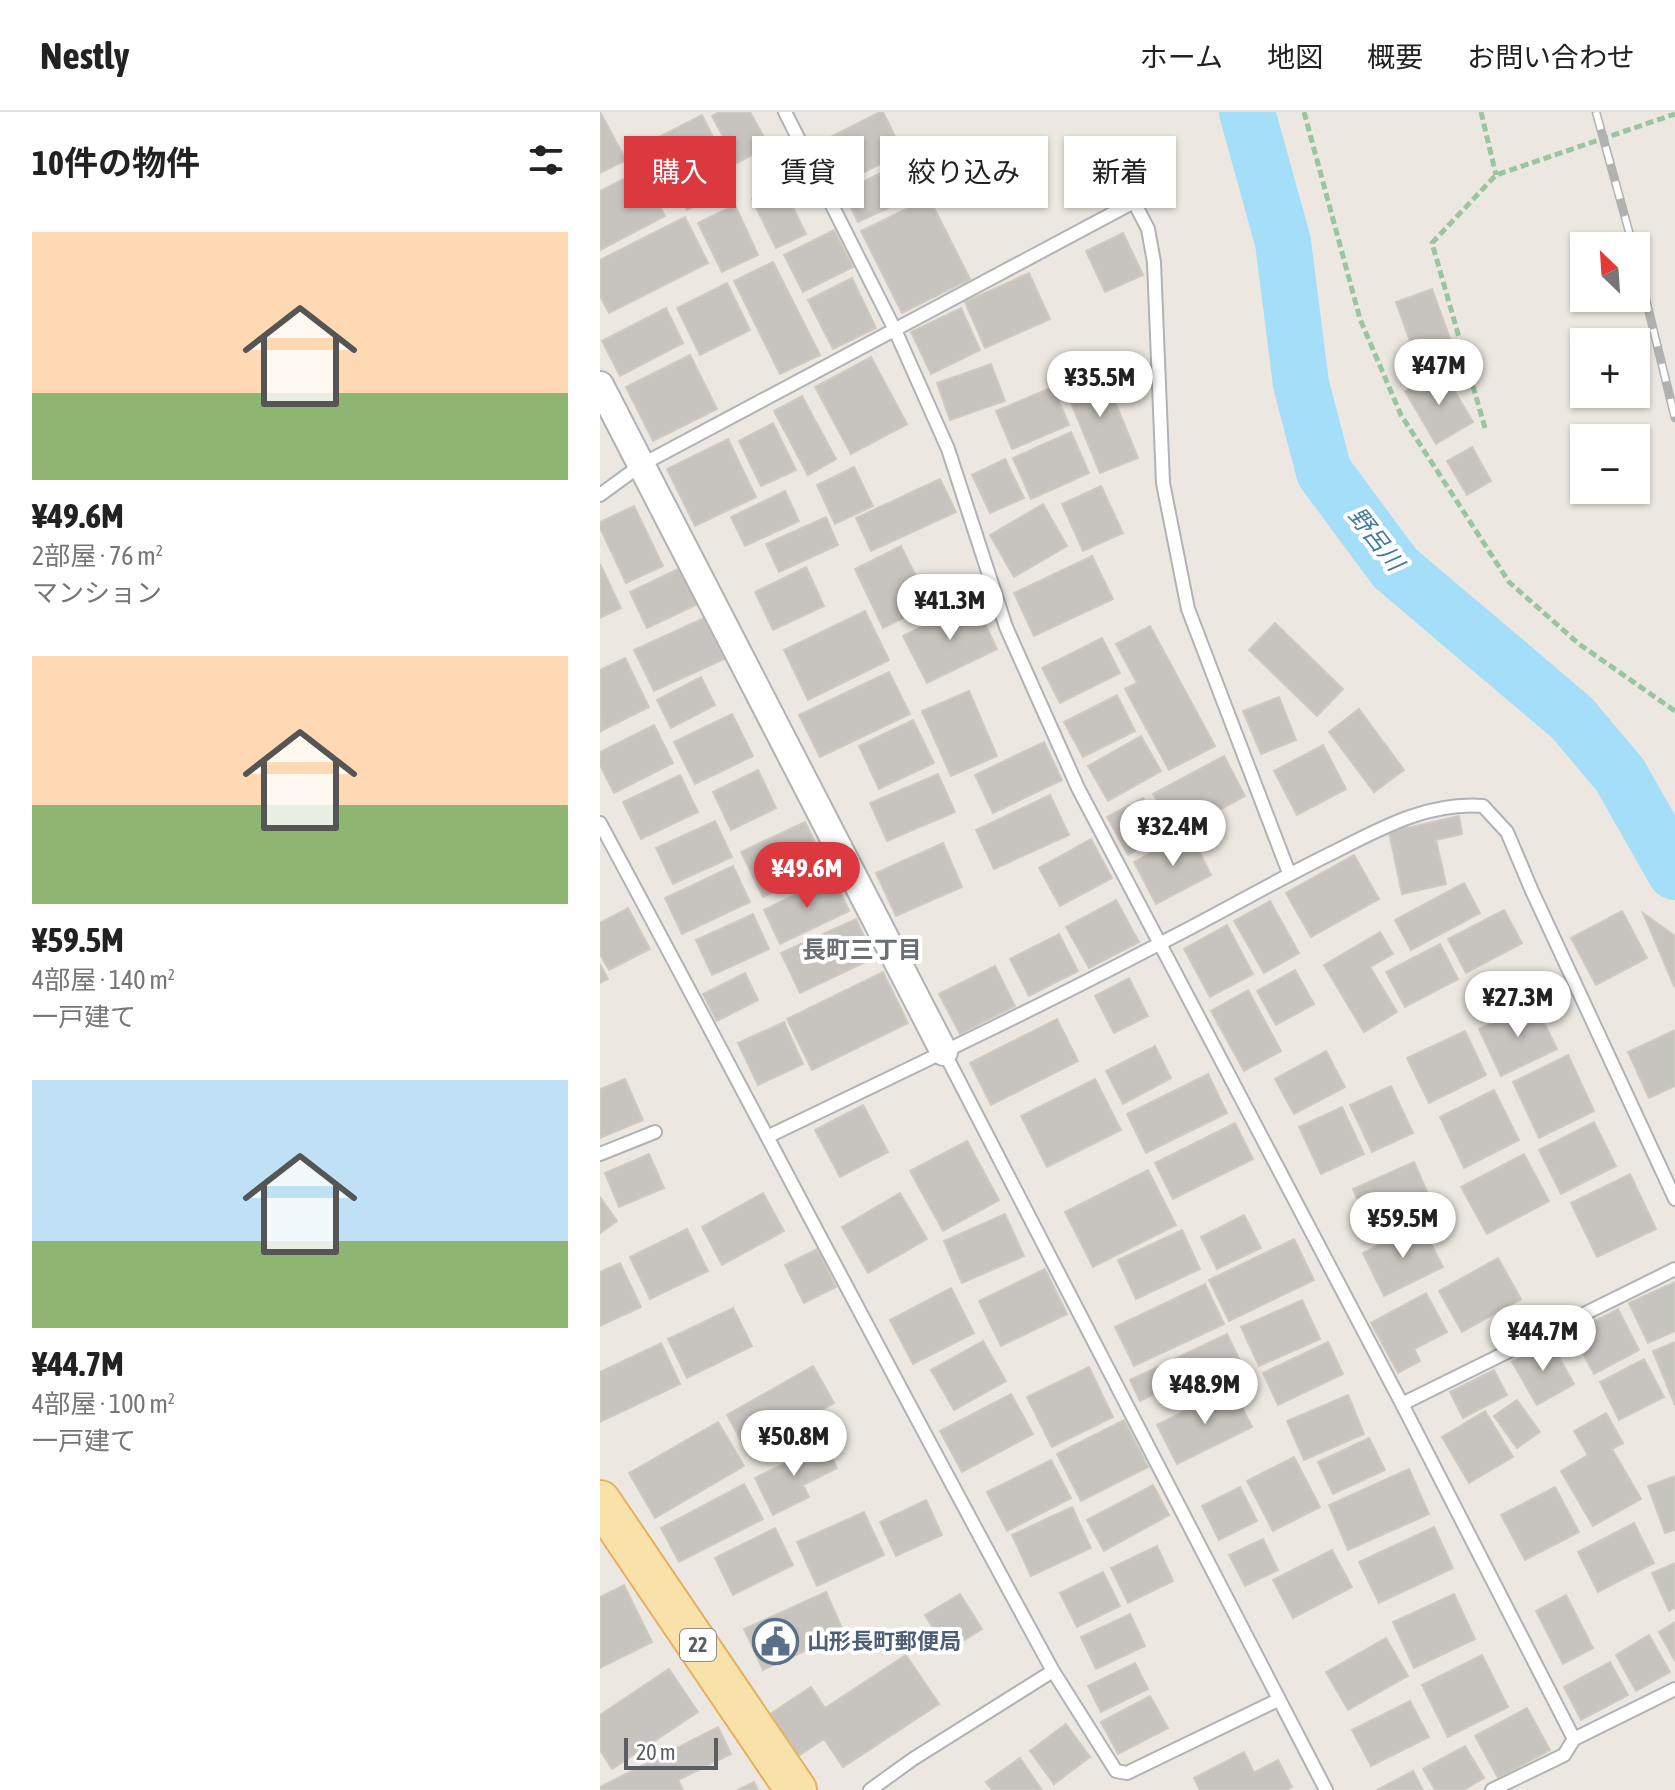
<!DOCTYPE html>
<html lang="ja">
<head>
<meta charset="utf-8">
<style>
	body { margin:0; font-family:"Asap Condensed","Noto Sans JP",sans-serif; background:#f6f6f6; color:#222; height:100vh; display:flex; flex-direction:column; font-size:30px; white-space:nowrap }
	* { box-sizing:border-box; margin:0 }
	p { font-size:26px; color:#767676 }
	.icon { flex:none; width:44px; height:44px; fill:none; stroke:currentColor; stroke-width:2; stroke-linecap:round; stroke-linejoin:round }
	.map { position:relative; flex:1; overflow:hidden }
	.panel { display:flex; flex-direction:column; background:#fff; width:600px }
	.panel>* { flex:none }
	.guide { position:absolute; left:24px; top:24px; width:760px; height:72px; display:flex; gap:16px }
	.needle { width:52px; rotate:335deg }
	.buttons { position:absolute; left:970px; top:120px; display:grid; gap:16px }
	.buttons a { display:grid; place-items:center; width:80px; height:80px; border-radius:0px; background:#fff; box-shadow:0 2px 6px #0004; font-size:40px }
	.scale { position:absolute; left:24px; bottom:20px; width:94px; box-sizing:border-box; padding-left:8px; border:4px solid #5a5e61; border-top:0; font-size:22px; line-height:28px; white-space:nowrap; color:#5a5e61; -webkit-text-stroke:6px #fff; paint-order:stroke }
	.price { position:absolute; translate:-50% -68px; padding:0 18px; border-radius:28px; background:#fff; color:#222; font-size:26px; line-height:52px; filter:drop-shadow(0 2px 4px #0008) }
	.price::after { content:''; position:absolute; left:50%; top:48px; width:24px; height:18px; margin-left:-12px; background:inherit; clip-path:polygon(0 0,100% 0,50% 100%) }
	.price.active { background:#db383f; color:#fff }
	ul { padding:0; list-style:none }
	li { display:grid; align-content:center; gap:16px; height:424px; padding:0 32px }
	li span { display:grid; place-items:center; height:248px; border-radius:0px; color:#555 }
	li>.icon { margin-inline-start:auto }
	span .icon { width:144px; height:144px; fill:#fffc; stroke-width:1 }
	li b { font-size:34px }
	h2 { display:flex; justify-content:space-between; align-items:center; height:96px; padding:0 32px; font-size:34px }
	.chip { padding:0 28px; border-radius:0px; background:#fff; box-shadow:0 2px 6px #0004; font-size:28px; line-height:72px }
	.chip.active { background:#db383f; color:#fff }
	header { display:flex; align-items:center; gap:48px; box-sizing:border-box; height:112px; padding:0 40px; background:#fff; border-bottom:2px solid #e0e0e0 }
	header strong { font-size:38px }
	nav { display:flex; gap:44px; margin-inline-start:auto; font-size:28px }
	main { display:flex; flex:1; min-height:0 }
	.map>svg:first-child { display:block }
</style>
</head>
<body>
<header>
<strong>Nestly</strong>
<nav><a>ホーム</a><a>地図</a><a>概要</a><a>お問い合わせ</a></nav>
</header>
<main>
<section class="panel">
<h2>10件の物件<svg class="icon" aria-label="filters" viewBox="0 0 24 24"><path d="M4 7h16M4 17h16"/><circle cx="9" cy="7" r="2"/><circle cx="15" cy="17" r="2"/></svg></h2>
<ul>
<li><span style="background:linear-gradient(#ffd9b3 65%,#8fb573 0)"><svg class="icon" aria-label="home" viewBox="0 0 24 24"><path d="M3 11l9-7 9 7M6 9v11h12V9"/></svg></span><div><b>¥49.6M</b><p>2部屋 · 76 m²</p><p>マンション</p></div></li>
<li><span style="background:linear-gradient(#ffd9b3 60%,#8fb573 0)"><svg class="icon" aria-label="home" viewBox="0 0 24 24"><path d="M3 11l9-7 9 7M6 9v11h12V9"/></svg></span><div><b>¥59.5M</b><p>4部屋 · 140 m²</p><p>一戸建て</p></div></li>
<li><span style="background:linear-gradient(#bfe0f5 65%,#8fb573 0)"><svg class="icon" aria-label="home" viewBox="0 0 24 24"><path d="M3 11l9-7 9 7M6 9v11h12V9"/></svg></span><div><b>¥44.7M</b><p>4部屋 · 100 m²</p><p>一戸建て</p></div></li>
</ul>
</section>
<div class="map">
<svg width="1075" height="1678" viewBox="0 0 1075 1678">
	<rect width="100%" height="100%" fill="#ece8e1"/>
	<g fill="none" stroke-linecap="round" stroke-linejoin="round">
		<path stroke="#a5def8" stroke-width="56" d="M647 0 683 130 701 272 724 360 795 456 972 606 1020 663 1075 760"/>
	</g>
	<path fill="#c7c3be" stroke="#d0c9c0" stroke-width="2" d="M0 0 26 48 0 61Z
		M119 0H150L169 34 137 51 112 4Z
		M280 0H283L303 40 240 73 219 31Z
		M102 3 122 43 74 68 53 28Z
		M308 48 323 80 258 110 243 79Z
		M122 51 134 75 87 98 75 74Z
		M41 58 65 104 0 138V79Z
		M182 73 206 122 176 136 152 87Z
		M329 86 370 167 302 201 261 119Z
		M135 93 158 143 122 160 98 111Z
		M85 105 108 151 9 201 0 184V148Z
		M234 118 253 155 203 180 184 143Z
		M523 121 543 163 505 180 486 139Z
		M173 150 220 243 180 262 134 169Z
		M429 161 450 207 385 236 365 190Z
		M252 166 276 216 233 237 208 188Z
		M127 171 150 218 100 243 77 196Z
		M832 177 852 232 816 246 796 190Z
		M66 196 83 231 20 264 2 229Z
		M361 196 380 238 331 262 311 220Z
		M90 243 117 297 53 329 26 275Z
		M271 245 307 312 251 342 215 275Z
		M391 252 405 289 350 308 337 271Z
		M500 253 538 346 500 361 462 269Z
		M842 258 873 310 836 332 805 279Z
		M453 275 469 313 412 337 396 299Z
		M202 284 236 347 208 363 174 299Z
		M173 311 196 358 161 374 139 329Z
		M471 320 489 361 431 387 413 346Z
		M128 327 156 385 95 414 67 357Z
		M872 335 891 369 867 383 847 349Z
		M405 347 424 386 390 401 372 363Z
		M254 355 273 394 235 412 217 373Z
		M340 367 356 400 271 439 256 406Z
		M501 374 523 421 483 439 462 392Z
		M185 379 199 409 145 434 131 405Z
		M443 392 467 434 414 465 390 423Z
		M34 394 63 454 26 471 0 416V410Z
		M226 405 238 433 179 460 166 432Z
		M301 434 330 493 283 516 255 457Z
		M492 444 513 487 434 524 414 481Z
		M0 452 21 496 0 506Z
		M206 455 224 494 173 518 155 480Z
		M80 456 98 492 47 516 30 480Z
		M374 489 397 537 327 571 303 524Z
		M265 499 289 548 208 588 184 538Z
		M104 506 124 547 54 579 34 538Z
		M675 511 743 577 717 604 649 538Z
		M550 514 615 634 569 658 525 577 537 571 516 532Z
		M502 526 520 561 460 591 442 556Z
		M25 546 49 595 1 619 0 558Z
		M289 560 310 602 220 645 199 603Z
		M101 565 115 593 71 616 57 588Z
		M369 579 397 644 351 664 322 599Z
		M517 583 535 619 483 645 464 610Z
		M679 585 696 628 661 642 643 599Z
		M759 597 804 658 774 680 729 620Z
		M132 602 153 644 95 672 74 630Z
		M313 608 334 651 279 677 259 634Z
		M54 613 73 651 14 681 0 653V640Z
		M541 624 561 659 508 689 488 654Z
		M444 630 462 668 393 701 375 663Z
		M723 633 746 677 697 703 674 659Z
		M624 644 645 684 575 722 553 682Z
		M158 658 176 696 131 718 113 680Z
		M338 662 355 700 287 729 270 691Z
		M80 663 98 700 41 727 23 690Z
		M450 683 469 723 394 757 376 718Z
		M543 686 563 723 528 743 507 705Z
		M859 704 862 722 836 728 846 772 802 782 789 720Z
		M115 709 132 745 73 772 56 736Z
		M205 710 227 755 163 785 141 740Z
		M590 721 611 763 556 792 534 750Z
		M491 727 512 766 460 794 439 756Z
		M343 731 362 775 296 804 276 761Z
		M754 743 779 787 711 825 686 781Z
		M133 754 150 790 82 822 65 786Z
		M233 764 249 799 180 832 164 798Z
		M864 771 880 801 811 838 795 808Z
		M516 788 539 830 489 856 466 815Z
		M670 789 699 841 664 861 634 809Z
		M28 796 50 837 9 858 0 842V811Z
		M904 798 922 831 866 861 848 827Z
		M1022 799 1047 846 996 873 971 826Z
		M1043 801 1075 824V873L1074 874Z
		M153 802 169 837 112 863 96 828Z
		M256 807 274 846 200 881 181 841Z
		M627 813 653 862 610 885 584 837Z
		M780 820 793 842 770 855 797 900 764 920 724 853Z
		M459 822 478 859 429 884 410 847Z
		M840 832 858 867 805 895 786 860Z
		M0 852 8 867 0 871Z
		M395 854 415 894 360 922 339 882Z
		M695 858 714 892 676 913 657 879Z
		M283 860 308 911 212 958 187 907Z
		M145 861 158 888 117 909 103 882Z
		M529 866 548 904 514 921 495 884Z
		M648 878 681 939 644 959 611 899Z
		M934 890 957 937 901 964 879 917Z
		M457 907 478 949 391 993 370 951Z
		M184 910 203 952 158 973 138 931Z
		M1075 918V974L1049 986 1028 940Z
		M865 919 886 963 829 991 807 946Z
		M555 934 571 966 523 992 506 959Z
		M726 939 745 975 694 1002 675 967Z
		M968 943 994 999 939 1026 913 970Z
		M608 962 627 1001 546 1041 527 1002Z
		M25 967 43 1008 0 1026V977Z
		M495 967 521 1018 447 1055 421 1004Z
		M791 974 813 1021 772 1040 750 993Z
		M894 978 919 1028 864 1056 840 1005Z
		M263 993 288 1040 240 1065 215 1018Z
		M742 995 764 1042 721 1062 699 1015Z
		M994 1010 1016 1054 961 1082 939 1038Z
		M635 1011 653 1047 573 1087 555 1051Z
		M367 1029 399 1088 343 1119 310 1059Z
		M49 1042 64 1076 19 1095 5 1061Z
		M924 1042 949 1089 887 1122 861 1075Z
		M814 1050 832 1091 771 1118 753 1077Z
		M548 1058 576 1113 493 1155 465 1100Z
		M1030 1062 1056 1117 997 1145 971 1091Z
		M163 1081 184 1119 122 1153 102 1115Z
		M300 1081 327 1127 268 1161 242 1115Z
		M0 1085 17 1109 0 1121Z
		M405 1102 424 1144 362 1171 344 1129Z
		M644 1103 661 1136 617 1157 601 1125Z
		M821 1112 843 1155 784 1184 763 1141Z
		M87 1117 108 1159 50 1187 30 1145Z
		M582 1118 600 1157 536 1187 518 1148Z
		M694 1127 714 1168 629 1209 609 1168Z
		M217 1137 236 1175 204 1191 185 1153Z
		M898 1146 921 1187 862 1220 839 1179Z
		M20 1151 41 1195 0 1214V1160Z
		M445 1157 467 1202 401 1234 379 1189Z
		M1075 1170V1219L1048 1231 1029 1191Z
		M605 1172 624 1212 534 1254 515 1215Z
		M351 1176 374 1221 313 1252 290 1208Z
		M826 1181 847 1220 814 1237 820 1249 798 1261 771 1211Z
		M702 1188 720 1227 659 1254 641 1215Z
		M133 1196 152 1234 87 1266 68 1227Z
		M1018 1197 1039 1238 994 1262 972 1221Z
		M627 1222 644 1257 576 1290 569 1275 540 1289 530 1268Z
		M383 1229 406 1269 354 1298 331 1258Z
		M950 1229 974 1272 937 1293 912 1250Z
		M728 1230 743 1262 678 1293 663 1261Z
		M1075 1230V1293L1053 1239Z
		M61 1231 80 1272 0 1310V1260Z
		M1044 1247 1064 1285 1019 1308 1000 1270Z
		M213 1254 234 1291 148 1341 127 1303Z
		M489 1255 513 1305 452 1335 427 1285Z
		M894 1258 907 1283 863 1306 850 1280Z
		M632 1275 652 1315 577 1352 557 1313Z
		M411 1282 433 1322 362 1360 340 1319Z
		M748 1283 764 1322 704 1348 687 1309Z
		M917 1288 940 1320 917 1336 894 1304Z
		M885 1299 913 1345 869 1371 842 1325Z
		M1006 1301 1023 1331 1012 1337 1041 1387 993 1414 961 1359 988 1343 974 1319Z
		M524 1308 548 1355 481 1389 457 1342Z
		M118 1310 144 1354 55 1406 29 1361Z
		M769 1326 785 1358 733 1382 718 1350Z
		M225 1331 237 1356 203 1373 209 1385 173 1403 155 1366Z
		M694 1345 720 1395 673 1419 647 1369Z
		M451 1348 471 1386 407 1419 387 1380Z
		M809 1357 829 1402 748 1438 729 1393Z
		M1075 1364V1418L1065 1421 1048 1374Z
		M144 1372 163 1407 79 1450 61 1416Z
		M553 1373 569 1403 504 1439 487 1408Z
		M640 1375 657 1409 619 1428 602 1394Z
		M955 1375 979 1420 925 1448 901 1403Z
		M326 1388 342 1423 296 1444 280 1410Z
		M472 1395 491 1436 431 1464 412 1423Z
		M264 1400 284 1443 217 1474 197 1430Z
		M1034 1411 1054 1451 998 1480 978 1440Z
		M834 1415 853 1456 779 1491 759 1450Z
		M175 1416 193 1453 133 1483 115 1446Z
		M663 1427 678 1458 645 1474 629 1443Z
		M557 1434 573 1469 528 1491 511 1456Z
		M732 1438 752 1475 693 1506 673 1468Z
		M1075 1451V1496L1069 1499 1052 1461Z
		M503 1460 520 1494 477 1515 460 1481Z
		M24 1473 52 1530 0 1556V1485Z
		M226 1480 244 1521 163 1558 144 1517Z
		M360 1482 382 1517 347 1539 325 1503Z
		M854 1482 875 1527 814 1556 793 1510Z
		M966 1483 993 1536 963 1552 936 1499Z
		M530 1502 545 1534 496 1557 481 1525Z
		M1075 1510V1549L1059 1520Z
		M1049 1523 1070 1560 1036 1579 1016 1543Z
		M786 1526 808 1564 748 1598 726 1560Z
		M306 1543 339 1592 243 1655 224 1627 198 1644 170 1602 211 1575 225 1596Z
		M882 1543 908 1595 848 1625 822 1573Z
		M1010 1550 1028 1583 981 1608 964 1575Z
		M535 1551 548 1577 501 1600 488 1574Z
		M69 1557 98 1600 12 1657 0 1638V1603Z
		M550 1584 568 1616 518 1642 501 1610Z
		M810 1589 829 1625 771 1654 752 1618Z
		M927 1596 950 1638 898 1666 875 1624Z
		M466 1612 490 1645 454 1672 430 1639Z
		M118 1615 131 1642 78 1668 83 1678H0V1675Z
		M865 1634 884 1666 864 1678H835L823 1657Z
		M644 1640 654 1661 678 1648 692 1675 686 1678H600L594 1666Z
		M420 1646 442 1678H392L386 1670Z
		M813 1659 823 1678H777Z
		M154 1670 158 1678H138Z"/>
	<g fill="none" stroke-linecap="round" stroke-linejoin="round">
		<defs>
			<path id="lane" d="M185 0 295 218 348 337 406 515 478 676 802 1292 974 1627 964 1643 892 1678
				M0 383 41 353 534 90 548 117 554 150 563 371 588 497 689 761
				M0 711C152 993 299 1278 453 1559
				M344 940 726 1678
				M169 1024C300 961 431 899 559 832 619 802 676 768 736 739 783 715 829 690 883 694L907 720 932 779 1075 1087
				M0 1042 55 1020
				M802 1292 1075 1157
				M974 1627 1075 1577
				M270 1678 313 1647 453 1559 516 1659 527 1661 678 1588"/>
			<path id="street" d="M0 273 344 940"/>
			<path id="primary" d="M0 1389 196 1678"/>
		</defs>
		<use href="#lane" stroke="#afb3b6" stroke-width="16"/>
		<use href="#street" stroke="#afb3b6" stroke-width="30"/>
		<use href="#primary" stroke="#e6b060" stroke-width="44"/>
		<path stroke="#9ac5a1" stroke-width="5" stroke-dasharray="8 4" stroke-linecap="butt" d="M704 0 760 207 801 303 909 470 979 532 1075 599
			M881 0 896 63
			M885 316 832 131 896 63 1075 2"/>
		<use href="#lane" stroke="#fff" stroke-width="12"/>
		<use href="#street" stroke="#fff" stroke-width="26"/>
		<use href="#primary" stroke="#f8e2aa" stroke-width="40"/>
		<defs>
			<path id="rail" d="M996 0 1033 134
				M1036 147 1075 306"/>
		</defs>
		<use href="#rail" stroke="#b0b1b1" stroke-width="9"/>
		<use href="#rail" stroke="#fff" stroke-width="6" stroke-dasharray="18" stroke-linecap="butt"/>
	</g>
	<defs>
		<symbol id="civic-ring" viewBox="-11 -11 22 22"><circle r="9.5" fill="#fff" stroke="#5c6f8a" stroke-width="1.5"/><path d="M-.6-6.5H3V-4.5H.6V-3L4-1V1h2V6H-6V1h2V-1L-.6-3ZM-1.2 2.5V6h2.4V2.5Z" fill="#5c6f8a"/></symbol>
	</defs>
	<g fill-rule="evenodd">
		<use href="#civic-ring" x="150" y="1504" width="51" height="51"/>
	</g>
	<g text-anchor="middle" stroke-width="8" stroke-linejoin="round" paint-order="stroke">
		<rect fill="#fff" stroke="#8c8e90" stroke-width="2" x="80" y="1517" width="36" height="32" rx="6"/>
		<g font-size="20" font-weight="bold" fill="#5a5e61">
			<text x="98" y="1540">22</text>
		</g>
		<g font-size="22" font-weight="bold" fill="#4e5e75" stroke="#fff" text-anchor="start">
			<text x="207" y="1537">山形長町郵便局</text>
		</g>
		<g font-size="24" font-style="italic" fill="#417ba0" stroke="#fff">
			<text transform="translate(776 427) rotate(52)" y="8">野呂川</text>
		</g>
		<g font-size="24" font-weight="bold" fill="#6b7073" stroke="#fff">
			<text x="262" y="846">長町三丁目</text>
		</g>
	</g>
</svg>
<div class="buttons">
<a><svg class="needle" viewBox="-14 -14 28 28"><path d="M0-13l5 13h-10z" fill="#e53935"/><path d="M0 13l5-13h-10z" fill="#767676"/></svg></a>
<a>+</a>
<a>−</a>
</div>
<div class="scale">20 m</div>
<b class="price" style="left:839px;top:295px">¥47M</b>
<b class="price" style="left:500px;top:307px">¥35.5M</b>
<b class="price" style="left:350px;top:530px">¥41.3M</b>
<b class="price" style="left:573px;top:756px">¥32.4M</b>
<b class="price active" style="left:207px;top:798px">¥49.6M</b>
<b class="price" style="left:918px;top:927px">¥27.3M</b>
<b class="price" style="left:803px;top:1148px">¥59.5M</b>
<b class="price" style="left:943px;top:1261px">¥44.7M</b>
<b class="price" style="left:605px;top:1314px">¥48.9M</b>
<b class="price" style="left:194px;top:1366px">¥50.8M</b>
<div class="guide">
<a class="chip active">購入</a>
<a class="chip">賃貸</a>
<a class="chip">絞り込み</a>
<a class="chip">新着</a>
</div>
</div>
</main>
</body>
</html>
